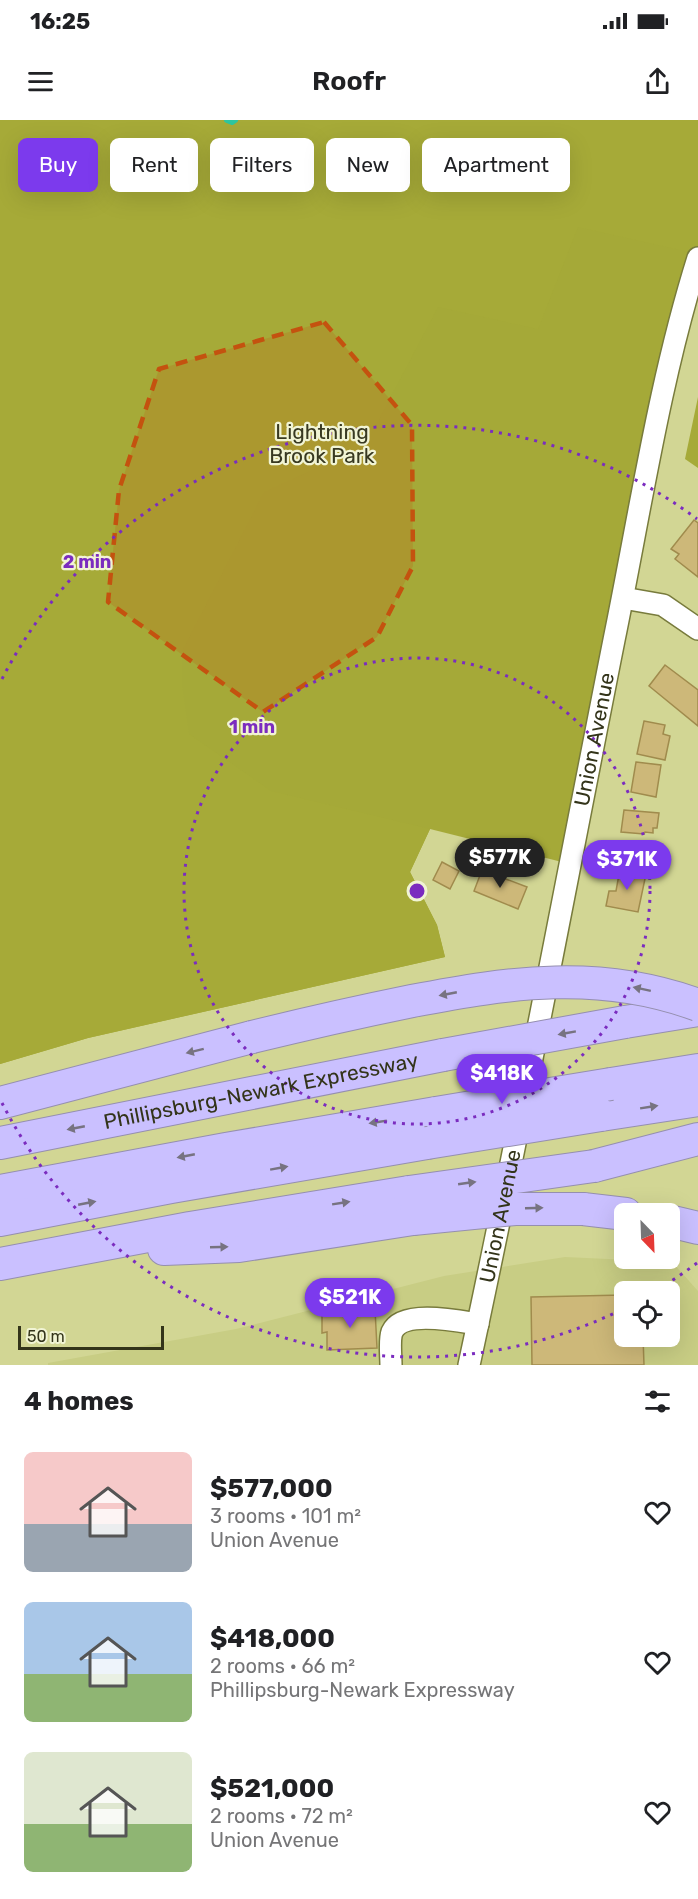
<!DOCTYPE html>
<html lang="en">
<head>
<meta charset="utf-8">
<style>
	body { margin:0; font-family:Rubik,sans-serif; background:#f2f2f2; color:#202124; height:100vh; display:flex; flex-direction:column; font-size:22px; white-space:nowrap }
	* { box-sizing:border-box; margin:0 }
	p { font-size:20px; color:#757577 }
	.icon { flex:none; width:33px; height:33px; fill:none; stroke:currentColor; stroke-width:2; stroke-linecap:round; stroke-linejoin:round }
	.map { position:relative; height:1245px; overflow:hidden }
	.details { display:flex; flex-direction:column; background:#fff; flex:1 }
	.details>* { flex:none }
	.top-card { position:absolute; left:18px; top:18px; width:663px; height:54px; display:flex; gap:12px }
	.needle { width:39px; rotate:157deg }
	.buttons { position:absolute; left:614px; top:1083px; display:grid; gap:12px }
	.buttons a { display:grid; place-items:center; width:66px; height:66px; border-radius:9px; background:#fff; box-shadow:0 6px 24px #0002; font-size:30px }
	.scale { position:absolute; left:18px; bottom:15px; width:146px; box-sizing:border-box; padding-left:6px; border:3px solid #33341a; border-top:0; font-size:16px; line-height:21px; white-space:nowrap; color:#33341a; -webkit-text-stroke:4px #f1f4d4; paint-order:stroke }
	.price { position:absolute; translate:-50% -51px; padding:0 14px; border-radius:21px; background:#7c3aed; color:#fff; font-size:20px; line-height:39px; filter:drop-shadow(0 2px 3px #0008) }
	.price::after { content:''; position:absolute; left:50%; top:36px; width:18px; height:14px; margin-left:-9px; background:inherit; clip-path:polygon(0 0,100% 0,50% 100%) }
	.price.on { background:#222; color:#fff }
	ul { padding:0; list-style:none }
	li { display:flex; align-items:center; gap:18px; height:150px; padding:0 24px }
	li span { display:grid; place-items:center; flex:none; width:168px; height:120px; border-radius:9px; color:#555 }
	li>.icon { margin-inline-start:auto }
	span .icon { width:72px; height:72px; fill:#fffc; stroke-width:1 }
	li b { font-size:26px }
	h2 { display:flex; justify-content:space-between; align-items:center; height:72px; padding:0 24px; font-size:26px }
	.tag { padding:0 21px; border-radius:9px; background:#fff; box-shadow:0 6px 24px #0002; font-size:21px; line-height:54px }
	.tag.on { background:#7c3aed; color:#fff }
	.status { display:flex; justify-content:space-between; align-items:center; height:42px; padding:0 30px; background:#fff; direction:ltr }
	.status svg { height:16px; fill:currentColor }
	header { display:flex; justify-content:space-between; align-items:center; height:78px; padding:0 24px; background:#fff; font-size:27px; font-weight:600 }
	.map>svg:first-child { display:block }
</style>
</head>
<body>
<div class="status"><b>16:25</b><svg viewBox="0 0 49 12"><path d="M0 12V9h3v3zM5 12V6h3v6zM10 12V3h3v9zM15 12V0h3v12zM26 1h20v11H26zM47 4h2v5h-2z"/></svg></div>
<header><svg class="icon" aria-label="menu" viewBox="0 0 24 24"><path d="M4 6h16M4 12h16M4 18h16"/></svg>Roofr<svg class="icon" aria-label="share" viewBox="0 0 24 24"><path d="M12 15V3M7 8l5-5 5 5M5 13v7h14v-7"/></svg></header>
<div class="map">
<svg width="698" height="1245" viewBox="0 0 698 1245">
	<rect width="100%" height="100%" fill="#d2d694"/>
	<path fill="#c8cd84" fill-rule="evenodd" d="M565 1137 672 1142 698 1171V1245H48V1243L236 1209 444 1156ZM624 1172H669V1216H624Z"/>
	<path fill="#a5a938" d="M0 0H698V138L570 744 430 709 410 752 437 805 445 837 88 918 0 944Z"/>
	<path fill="#a6aa38" d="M0 0H698V134L578 107 538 209 438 187 365 326 264 372 182 531V565L189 614 271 671 430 709 410 752 437 805 445 837 88 918 0 944Z
		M698 277V348L685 339Z"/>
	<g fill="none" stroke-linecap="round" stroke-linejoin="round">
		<path stroke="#2fc59f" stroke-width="6" d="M227 0 232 2 235 0"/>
	</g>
	<path fill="#cdb879" stroke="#a08b4d" stroke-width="1.5" d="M694 400 698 403V457L675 439 679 434 671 429Z
		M665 545 698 570V606L649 566Z
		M644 601 665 605 663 614 670 616 665 640 637 634Z
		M636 642 661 645 656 677 631 672Z
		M624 690 659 693 657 708H653V713L645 712 644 714 621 712Z
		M442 742 459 751 450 769 433 760Z
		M620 749 646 754 638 792 606 786 609 771H616Z
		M482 750 527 767 518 789 474 771Z
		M624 1175V1216H643L644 1245H532L531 1177Z
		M375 1189 377 1228 327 1230V1212L322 1213V1191Z"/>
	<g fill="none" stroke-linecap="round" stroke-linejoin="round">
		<defs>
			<g id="minor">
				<path d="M623 478 663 485 698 509"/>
				<path d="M391 1245C391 1236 389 1220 392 1212 402 1189 459 1201 478 1204"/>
				<path id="s1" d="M469 1245C521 1005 566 762 614 520 640 393 659 262 698 138"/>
			</g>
			<g id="highway">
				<path d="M625 902 698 890"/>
				<path d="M611 964 698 950"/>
				<path d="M0 983 252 917"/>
				<path d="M601 995 698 980"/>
				<path id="s2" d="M0 1023 443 935"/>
				<path d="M594 1046 698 1019"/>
				<path d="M0 1071 226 1029 436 993"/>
				<path d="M583 1089 626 1094"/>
				<path d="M0 1100 171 1067 427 1023"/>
				<path d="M669 1101 698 1108"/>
				<path d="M164 1129 239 1126 413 1099"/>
				<path d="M0 1144 190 1108 409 1072"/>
			</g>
		</defs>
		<use href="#minor" stroke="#787b3c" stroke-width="24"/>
		<use href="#highway" stroke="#958faf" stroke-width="34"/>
		<use href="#minor" stroke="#fff" stroke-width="21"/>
		<use href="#highway" stroke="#cac0ff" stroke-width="32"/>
		<defs>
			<path id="highway-bridge" d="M252 917C305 904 358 892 412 881 511 862 600 849 698 885
				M443 935 625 902
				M436 993 611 964
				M427 1023 601 995
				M409 1072 594 1046
				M413 1099 515 1089H583"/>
		</defs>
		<use href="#highway-bridge" stroke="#958faf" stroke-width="34" stroke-linecap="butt"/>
		<use href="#highway-bridge" stroke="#cac0ff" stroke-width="32"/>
	</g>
	<defs><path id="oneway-solid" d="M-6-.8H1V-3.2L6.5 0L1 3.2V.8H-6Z" transform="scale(1.5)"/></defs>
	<g fill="#777381">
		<use href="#oneway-solid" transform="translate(642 869) rotate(-168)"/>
		<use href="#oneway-solid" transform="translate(448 874) rotate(169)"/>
		<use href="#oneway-solid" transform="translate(567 913) rotate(170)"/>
		<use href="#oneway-solid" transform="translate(195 931) rotate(166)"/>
		<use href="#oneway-solid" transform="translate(649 987) rotate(-9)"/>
		<use href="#oneway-solid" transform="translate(378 1002) rotate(171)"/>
		<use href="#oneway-solid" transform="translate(76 1008) rotate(169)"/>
		<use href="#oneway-solid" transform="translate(186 1036) rotate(169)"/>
		<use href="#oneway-solid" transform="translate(279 1048) rotate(-10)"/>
		<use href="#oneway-solid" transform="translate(467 1063) rotate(-8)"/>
		<use href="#oneway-solid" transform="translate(87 1083) rotate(-11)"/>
		<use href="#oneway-solid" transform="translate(341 1083) rotate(-9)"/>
		<use href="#oneway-solid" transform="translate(534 1088) rotate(-2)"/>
		<use href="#oneway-solid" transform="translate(219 1127) rotate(-2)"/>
	</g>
	<path fill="#c4520f" fill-opacity="0.2" stroke="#c4520f" stroke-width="4.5" stroke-dasharray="12 8" stroke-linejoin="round" d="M324 202 412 305 413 446 377 517 263 592 108 482 119 370 159 249Z"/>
	<g fill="none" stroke="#7b2cbf" stroke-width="3" stroke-dasharray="3 6">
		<circle cx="417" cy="771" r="233"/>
		<path d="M697 1143A466 466 0 0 1 657 1170M621 1190A466 466 0 0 1 2 983M2 559A466 466 0 0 1 697 399"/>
	</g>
	<g text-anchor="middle" stroke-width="4.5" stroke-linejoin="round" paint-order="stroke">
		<g font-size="21" fill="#383921" stroke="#f1f4d4">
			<text x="322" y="319">Lightning<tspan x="322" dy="24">Brook Park</tspan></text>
		</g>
		<g font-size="21" fill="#33341a" stroke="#f1f4d4">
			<text dy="7" stroke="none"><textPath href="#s1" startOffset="638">Union Avenue</textPath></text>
			<text dy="7" stroke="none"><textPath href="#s2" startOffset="266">Phillipsburg-Newark Expressway</textPath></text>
			<text dy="7" stroke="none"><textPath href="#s1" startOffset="152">Union Avenue</textPath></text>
		</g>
	</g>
	<circle cx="417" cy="771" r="9" fill="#7b2cbf" stroke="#f1f4d4" stroke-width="3"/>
	<g font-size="18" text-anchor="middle" font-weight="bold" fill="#7b2cbf" stroke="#f1f4d4" stroke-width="4.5" stroke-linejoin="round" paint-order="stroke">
		<text x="87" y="448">2 min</text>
		<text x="252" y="613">1 min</text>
	</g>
</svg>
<div class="buttons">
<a><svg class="needle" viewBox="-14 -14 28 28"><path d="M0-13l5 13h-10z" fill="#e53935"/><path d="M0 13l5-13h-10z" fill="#757577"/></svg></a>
<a><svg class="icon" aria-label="locate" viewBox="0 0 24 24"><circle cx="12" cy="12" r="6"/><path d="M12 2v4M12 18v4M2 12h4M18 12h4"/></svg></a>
</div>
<div class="scale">50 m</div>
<b class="price on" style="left:500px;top:769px">$577K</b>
<b class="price" style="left:627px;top:771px">$371K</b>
<b class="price" style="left:502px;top:985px">$418K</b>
<b class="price" style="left:350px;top:1209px">$521K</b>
<div class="top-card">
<a class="tag on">Buy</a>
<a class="tag">Rent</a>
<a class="tag">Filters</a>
<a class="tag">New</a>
<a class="tag">Apartment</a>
</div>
</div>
<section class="details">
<h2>4 homes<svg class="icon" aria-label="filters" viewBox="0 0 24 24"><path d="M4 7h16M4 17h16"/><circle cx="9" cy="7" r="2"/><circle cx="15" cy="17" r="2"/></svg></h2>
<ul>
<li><span style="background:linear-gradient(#f6c9c9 60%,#9aa5b1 0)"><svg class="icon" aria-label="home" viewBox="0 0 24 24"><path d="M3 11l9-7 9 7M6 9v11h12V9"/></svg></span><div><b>$577,000</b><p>3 rooms · 101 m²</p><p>Union Avenue</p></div><svg class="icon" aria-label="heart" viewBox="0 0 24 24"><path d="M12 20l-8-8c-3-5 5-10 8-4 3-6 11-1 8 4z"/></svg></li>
<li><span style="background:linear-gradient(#a9c7e8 60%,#8fb573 0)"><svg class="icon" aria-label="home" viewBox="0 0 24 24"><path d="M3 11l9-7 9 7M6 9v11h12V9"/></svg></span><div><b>$418,000</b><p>2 rooms · 66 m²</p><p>Phillipsburg-Newark Expressway</p></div><svg class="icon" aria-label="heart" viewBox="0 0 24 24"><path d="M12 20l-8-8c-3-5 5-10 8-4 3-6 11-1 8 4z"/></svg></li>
<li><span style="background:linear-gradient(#dfe7d0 60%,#8fb573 0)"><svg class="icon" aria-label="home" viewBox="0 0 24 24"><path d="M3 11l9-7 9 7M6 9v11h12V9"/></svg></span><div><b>$521,000</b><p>2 rooms · 72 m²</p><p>Union Avenue</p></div><svg class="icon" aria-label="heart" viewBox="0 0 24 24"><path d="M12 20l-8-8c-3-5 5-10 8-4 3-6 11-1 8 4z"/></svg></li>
</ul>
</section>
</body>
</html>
